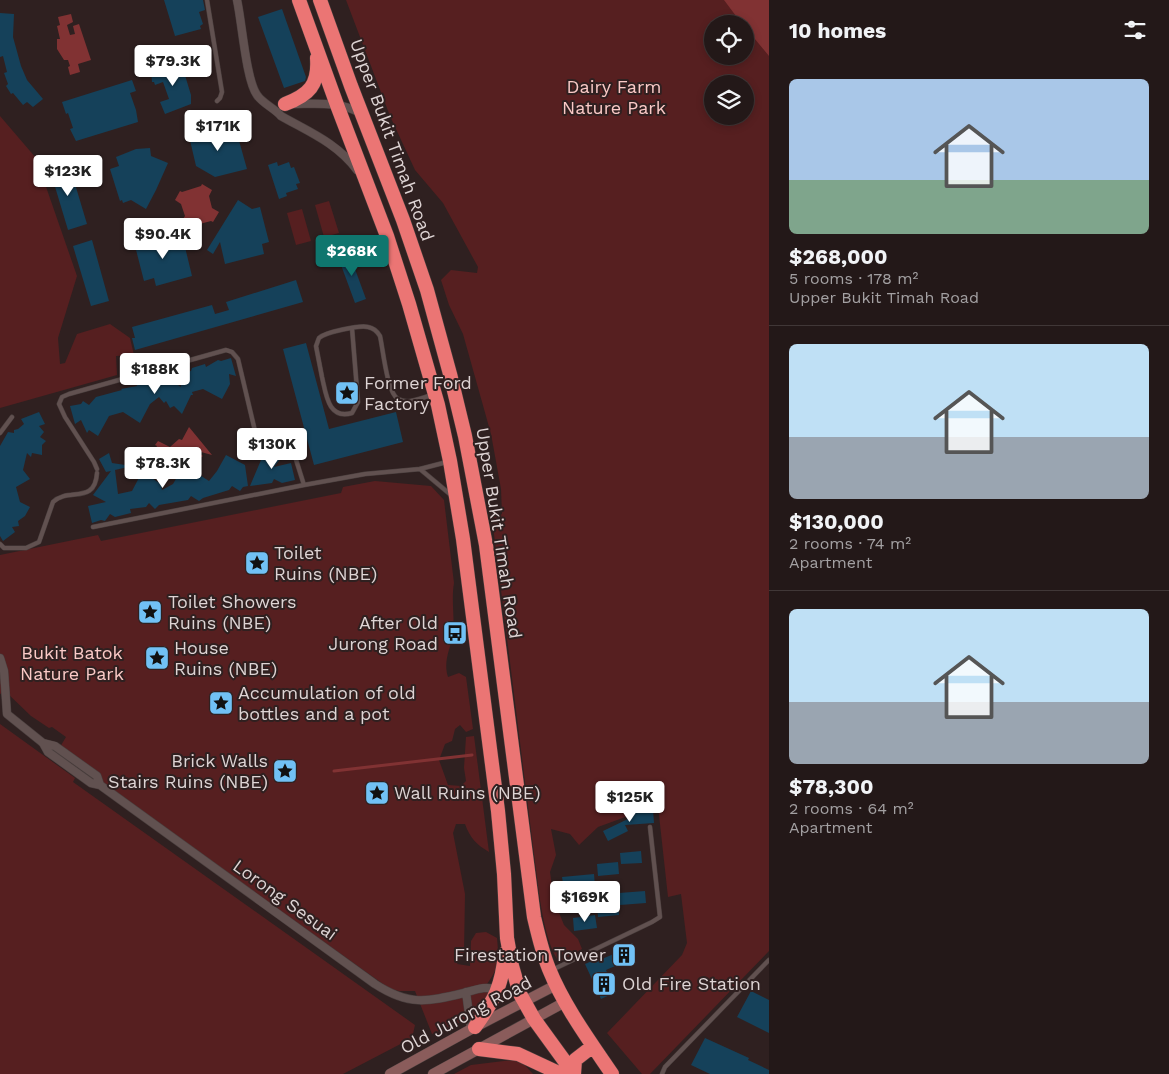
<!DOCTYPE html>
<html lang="en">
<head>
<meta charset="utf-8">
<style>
	body { margin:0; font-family:"Work Sans",sans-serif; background:#2b2121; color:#f1f3f6; height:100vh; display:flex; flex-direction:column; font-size:19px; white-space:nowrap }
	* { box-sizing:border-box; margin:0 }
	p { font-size:16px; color:#a3a0a2 }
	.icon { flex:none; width:28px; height:28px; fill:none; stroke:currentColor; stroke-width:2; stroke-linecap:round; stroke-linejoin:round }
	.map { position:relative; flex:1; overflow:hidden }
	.sheet { display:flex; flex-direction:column; background:#231818; width:400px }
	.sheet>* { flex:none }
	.fabs { position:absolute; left:704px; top:15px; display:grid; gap:10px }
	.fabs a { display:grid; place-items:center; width:50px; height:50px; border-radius:50%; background:#231818; box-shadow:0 2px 8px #0003,0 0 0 1px #403737; font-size:25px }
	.price { position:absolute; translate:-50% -42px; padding:0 11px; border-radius:5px; background:#fff; color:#222; font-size:16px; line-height:32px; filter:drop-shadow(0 1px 2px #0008) }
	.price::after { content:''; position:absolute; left:50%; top:30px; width:15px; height:11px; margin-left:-8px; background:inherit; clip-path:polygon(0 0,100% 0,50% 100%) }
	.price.on { background:#0f766e; color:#fff }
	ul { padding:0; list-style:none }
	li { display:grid; align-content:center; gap:10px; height:265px; padding:0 20px }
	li+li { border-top:1px solid #403737 }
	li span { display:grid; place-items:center; height:155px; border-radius:8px; color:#555 }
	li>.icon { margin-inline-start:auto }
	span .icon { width:90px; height:90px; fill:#fffc; stroke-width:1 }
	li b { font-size:21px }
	h2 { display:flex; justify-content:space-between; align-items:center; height:60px; padding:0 20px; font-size:21px }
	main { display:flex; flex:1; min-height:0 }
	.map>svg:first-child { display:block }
</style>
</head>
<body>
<main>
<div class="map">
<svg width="769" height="1074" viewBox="0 0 769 1074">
	<rect width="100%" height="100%" fill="#2f2020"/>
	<path fill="#561f20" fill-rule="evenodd" d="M346 0H769V951L650 1074H642L607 1033 682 955 687 943 681 894 668 897 658 806 644 784 628 802V816L598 827 579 845 570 834 551 829 556 855 550 872 554 900 564 925 578 939 582 949 559 962C543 939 539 891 535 862L492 518 502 514 501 489 491 434 463 334 449 305 441 280 451 270 477 273 478 267 443 203 415 170 390 116ZM712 24H745V56H712ZM712 84H745V116H712Z
		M0 116 36 158 77 276 58 338 60 364 65 363 77 334 110 324 130 338 134 355 116 356 117 375 0 408Z
		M329 201 339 233 324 237 315 205Z
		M302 209 311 241 296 245 287 213Z
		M375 481 431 486 444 500 454 583C451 600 455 618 453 635 450 649 443 662 448 677L459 673 466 677 473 729 466 732 460 725 455 729 452 741 445 744 439 760 448 785 461 786 466 781 464 768 466 737 474 736 489 852C477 845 470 838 465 824H456L453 833 465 894 464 952 457 964 470 966 471 941 476 933 486 932 497 938C499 958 499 968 487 984L495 988 484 1005 471 1018 432 1034 415 991H399L390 989 57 752 66 737 52 727 49 728 31 716 5 691 0 694V555L98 535 101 541 341 493 343 487Z
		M0 724 75 778 73 782 415 1025 412 1038 343 1074H0Z
		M519 1059 533 1074H454L471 1065Z"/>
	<path fill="#813233" d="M724 0H769V56L745 27V24H742Z
		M71 14 73 22 67 25 70 35 75 34 73 26 79 24 91 60 78 64 80 72 70 75 68 67 70 66 68 60H64L57 49V39H60L57 26 60 25 58 17Z
		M202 184 212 190 209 196 212 208 219 212 213 222 211 221 192 226 191 228 181 222 185 216 181 204 175 200 180 191 182 192 201 186Z
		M189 427 212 455 201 452 200 454 203 456 200 458 193 452 188 455 187 461 190 465 189 468 174 466 170 470 168 469 153 477 146 470 144 473 137 471 140 467H143L146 464V460L153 459 156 456 155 450 157 446 155 445 158 441 170 447 179 439 182 440Z"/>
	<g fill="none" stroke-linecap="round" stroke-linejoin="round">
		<path stroke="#813233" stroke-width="3" d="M334 771 472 755"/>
	</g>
	<path fill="#15415a" d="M164 0H203L205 10 199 12 203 24 200 26 201 29 175 36Z
		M282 9 306 77 305 81 284 88 258 17Z
		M0 13 14 14 13 37 21 66 27 80 43 99 33 107 27 102 23 105 13 93 11 94 6 86 8 84 4 73 7 72 3 56 0 57Z
		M180 62 186 72H184L191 95V104L165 114 160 102 169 99 163 82 155 85 154 82H152L151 71Z
		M132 80 136 91 130 93 136 110 138 122 76 141 70 129 73 128 68 113 66 114 62 102Z
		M224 126 226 133 236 130 247 169 215 177 196 166 189 136Z
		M150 148 151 156 168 163 156 190 146 209 131 200 123 203 122 200 120 201 110 169 119 166 116 157 136 149Z
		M277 162 278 166 289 162 291 168 294 167 300 183 296 184 298 189 286 193 287 196 279 199 268 165Z
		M69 164 87 224 68 230 50 170Z
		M238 200 252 209 260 207 269 242 262 244 264 254 225 264 220 242 213 254 207 250Z
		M167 235 185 247 192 276 156 286 154 278 144 281 134 242Z
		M92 240 109 301 91 306 73 246Z
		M348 250 366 299 355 303 337 254Z
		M296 280 303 302 135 350 132 338H135L132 327 212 305 215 314 229 310 226 302Z
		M306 343 329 429 396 412 403 442 314 465 283 349Z
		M231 358 236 376 229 374 230 384 222 399 203 389 192 392 193 395H191L182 414 174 406 170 408 166 401 164 403 159 397 150 404 140 423 123 412 109 416 98 436 89 430 87 433 81 420 75 424 70 406 81 404 83 401 89 405 96 397 122 390 121 389 137 386 136 383 150 380 151 384 163 380 166 377 181 387 179 374 191 371 192 368 205 364 206 367 218 360 221 361Z
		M39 412 45 424 39 426 44 432 40 437 46 441 42 445V455L32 453 31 457 27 453 23 470 30 479 16 487 20 502 30 507 25 516 18 521 19 526 12 527 15 532 3 541 0 536V446L8 432 14 433V430L18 429 24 424 21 419Z
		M268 447 282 457 274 467 291 463 295 480 282 483 274 479 272 483 250 486 261 460Z
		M109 453 112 463 132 466 115 470 118 494 132 491 142 472 161 484 162 490 173 484 184 465 209 481 217 471 226 455 245 465 248 486 243 487 240 491 232 486 229 490 203 498 199 501 191 496 188 500 159 505 155 509 149 503 146 507 130 509 131 513 115 517 110 514 105 521 101 520 92 523 88 506 106 502 93 495 111 471 106 472 99 459Z
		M653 809 654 823 625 825 628 831 608 841 603 831 632 817V811Z
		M641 851 642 863 621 864 620 853Z
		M618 862 619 874 598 876 597 864Z
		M594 874 595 886 564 889 562 877Z
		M645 891 646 903 620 905 619 893Z
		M618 904 619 915 598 917 597 906Z
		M595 915 597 928 574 931 573 918Z
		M623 950 626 957 621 959 622 963 606 970 616 992 601 999 585 964 592 961 591 957 599 954 602 959Z
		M751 991 769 1000V1033L737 1017Z
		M705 1038 749 1058 748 1060 769 1070V1074H710L691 1065Z"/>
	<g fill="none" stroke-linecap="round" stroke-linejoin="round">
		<defs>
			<path id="lane" d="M207 0 222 92 220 98 217 101
				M352 328 358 402 352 413C328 420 326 394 322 377 320 367 318 356 316 346 317 344 318 340 319 338 325 332 360 325 368 327 374 328 377 331 380 336 383 349 387 393 398 399 408 405 423 397 433 395
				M0 433 12 417
				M97 469 94 462 65 417 59 404 62 397 69 394 226 350 232 352 238 359 255 431C264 438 281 441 292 447L304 485
				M420 469 451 495
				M93 527 304 485 365 474 420 469 447 462
				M0 544 4 548H26L39 542 53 502C68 487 95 505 97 473
				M552 970 652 922 660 917 650 827
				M662 1074 665 1067 769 960"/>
			<path id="street" d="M237 0C242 22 246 80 257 95 262 103 274 108 281 116 309 132 337 143 357 170
				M293 104C315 104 340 101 360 113
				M0 658 4 671 7 714 43 743 48 752 91 783 100 785 375 984C409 1006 426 1002 464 993 475 990 486 985 498 990
				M43 743 55 746 97 776 100 785
				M466 992 471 1029"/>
			<path id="secondary" d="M390 1074 475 1027 556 985
				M433 1074 565 1002"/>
			<path id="highway" d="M299 0 337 105 387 236 409 304 438 405 450 461 463 539 498 811 504 874 507 938 512 966 520 994 534 1019 574 1074
				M320 0 351 86 403 220 427 290 450 374 465 436 486 545 534 917C538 934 542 952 549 969 564 1006 589 1040 612 1074
				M285 104C309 95 319 85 317 58
				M475 1027C495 999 502 986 505 953
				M479 1049 518 1054 561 1074
				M574 1074 575 1060 593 1046"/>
		</defs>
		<use href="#lane" stroke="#4a3f3e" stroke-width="5"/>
		<use href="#street" stroke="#4a3f3e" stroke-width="9"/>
		<use href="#secondary" stroke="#4a3f3e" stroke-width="11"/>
		<use href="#highway" stroke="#4a3f3e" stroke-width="15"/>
		<use href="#lane" stroke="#615150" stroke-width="4"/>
		<use href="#street" stroke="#615150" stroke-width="8"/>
		<use href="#secondary" stroke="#8a5c5b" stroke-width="10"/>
		<use href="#highway" stroke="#eb7574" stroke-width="14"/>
	</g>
	<defs>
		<symbol id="sight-square" viewBox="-11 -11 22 22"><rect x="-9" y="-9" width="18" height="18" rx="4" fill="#71c1f5" stroke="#2f2020"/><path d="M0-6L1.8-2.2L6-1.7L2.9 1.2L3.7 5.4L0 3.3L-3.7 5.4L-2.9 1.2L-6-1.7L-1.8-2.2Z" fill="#111"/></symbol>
		<symbol id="bus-square" viewBox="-11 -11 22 22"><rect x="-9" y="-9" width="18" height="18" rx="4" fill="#71c1f5" stroke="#2f2020"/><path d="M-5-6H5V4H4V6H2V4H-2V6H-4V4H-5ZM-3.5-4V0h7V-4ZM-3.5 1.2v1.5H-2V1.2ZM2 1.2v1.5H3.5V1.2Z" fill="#111"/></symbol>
		<symbol id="building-square" viewBox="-11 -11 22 22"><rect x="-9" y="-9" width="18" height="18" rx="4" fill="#71c1f5" stroke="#2f2020"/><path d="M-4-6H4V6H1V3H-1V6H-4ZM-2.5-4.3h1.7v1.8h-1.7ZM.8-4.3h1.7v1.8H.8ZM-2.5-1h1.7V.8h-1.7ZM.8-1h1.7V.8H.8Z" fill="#111"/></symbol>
	</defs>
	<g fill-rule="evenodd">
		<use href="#sight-square" x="333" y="379" width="28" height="28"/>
		<use href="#sight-square" x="243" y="549" width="28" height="28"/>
		<use href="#sight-square" x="136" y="598" width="28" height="28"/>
		<use href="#bus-square" x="441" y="619" width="28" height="28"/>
		<use href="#sight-square" x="143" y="644" width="28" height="28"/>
		<use href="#sight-square" x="207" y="689" width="28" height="28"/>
		<use href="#sight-square" x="271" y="757" width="28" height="28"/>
		<use href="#sight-square" x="363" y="779" width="28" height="28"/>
		<use href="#building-square" x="610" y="941" width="28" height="28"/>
		<use href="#building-square" x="590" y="970" width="28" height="28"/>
	</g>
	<g text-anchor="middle" stroke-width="4" stroke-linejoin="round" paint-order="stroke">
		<g font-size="18" fill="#fac9c6" stroke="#2f2020">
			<text x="614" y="93">Dairy Farm<tspan x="614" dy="21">Nature Park</tspan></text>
			<text x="72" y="659">Bukit Batok<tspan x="72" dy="21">Nature Park</tspan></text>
		</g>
		<g font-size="18" fill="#ded4d4" stroke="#2f2020">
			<text transform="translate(392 140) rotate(70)" y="6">Upper Bukit Timah Road</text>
			<text transform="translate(499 533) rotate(81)" y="6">Upper Bukit Timah Road</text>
			<text transform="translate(285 900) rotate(36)" y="6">Lorong Sesuai</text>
			<text transform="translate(466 1015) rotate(-28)" y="6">Old Jurong Road</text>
		</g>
		<g font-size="18" fill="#ded4d4" stroke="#2f2020" text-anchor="start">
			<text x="364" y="389">Former Ford<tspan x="364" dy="21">Factory</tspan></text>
			<text x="274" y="559">Toilet<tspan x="274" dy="21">Ruins (NBE)</tspan></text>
			<text x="168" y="608">Toilet Showers<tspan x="168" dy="21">Ruins (NBE)</tspan></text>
			<text x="438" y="629" text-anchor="end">After Old<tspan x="438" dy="21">Jurong Road</tspan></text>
			<text x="174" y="654">House<tspan x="174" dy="21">Ruins (NBE)</tspan></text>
			<text x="238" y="699">Accumulation of old<tspan x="238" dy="21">bottles and a pot</tspan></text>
			<text x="268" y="767" text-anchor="end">Brick Walls<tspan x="268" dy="21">Stairs Ruins (NBE)</tspan></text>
			<text x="394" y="799">Wall Ruins (NBE)</text>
			<text x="606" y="961" text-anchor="end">Firestation Tower</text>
			<text x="622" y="990">Old Fire Station</text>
		</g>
	</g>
</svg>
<div class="fabs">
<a><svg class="icon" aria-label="locate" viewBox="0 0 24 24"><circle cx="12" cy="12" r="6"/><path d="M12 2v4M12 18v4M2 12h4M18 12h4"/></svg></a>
<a><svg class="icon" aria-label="layers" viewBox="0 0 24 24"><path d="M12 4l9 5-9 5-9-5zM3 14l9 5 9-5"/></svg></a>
</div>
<b class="price" style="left:173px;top:87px">$79.3K</b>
<b class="price" style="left:218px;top:152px">$171K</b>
<b class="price" style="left:68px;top:197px">$123K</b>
<b class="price" style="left:163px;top:260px">$90.4K</b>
<b class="price on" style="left:352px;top:277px">$268K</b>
<b class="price" style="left:155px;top:395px">$188K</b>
<b class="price" style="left:272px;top:470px">$130K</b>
<b class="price" style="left:163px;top:489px">$78.3K</b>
<b class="price" style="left:630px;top:823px">$125K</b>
<b class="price" style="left:585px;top:923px">$169K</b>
</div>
<section class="sheet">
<h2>10 homes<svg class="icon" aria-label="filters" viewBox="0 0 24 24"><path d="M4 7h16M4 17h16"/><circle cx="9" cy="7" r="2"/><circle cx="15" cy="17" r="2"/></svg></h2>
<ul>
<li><span style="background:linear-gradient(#a9c7e8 65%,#7fa58c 0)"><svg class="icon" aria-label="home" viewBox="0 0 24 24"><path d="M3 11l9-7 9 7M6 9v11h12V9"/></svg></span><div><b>$268,000</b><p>5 rooms · 178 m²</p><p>Upper Bukit Timah Road</p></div></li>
<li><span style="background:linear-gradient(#bfe0f5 60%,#9aa5b1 0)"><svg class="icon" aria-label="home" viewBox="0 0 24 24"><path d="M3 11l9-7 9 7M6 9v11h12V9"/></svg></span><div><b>$130,000</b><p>2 rooms · 74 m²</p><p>Apartment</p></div></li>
<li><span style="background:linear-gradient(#bfe0f5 60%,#9aa5b1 0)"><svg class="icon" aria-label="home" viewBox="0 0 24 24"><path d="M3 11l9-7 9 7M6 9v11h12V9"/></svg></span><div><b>$78,300</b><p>2 rooms · 64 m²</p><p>Apartment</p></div></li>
</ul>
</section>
</main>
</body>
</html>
